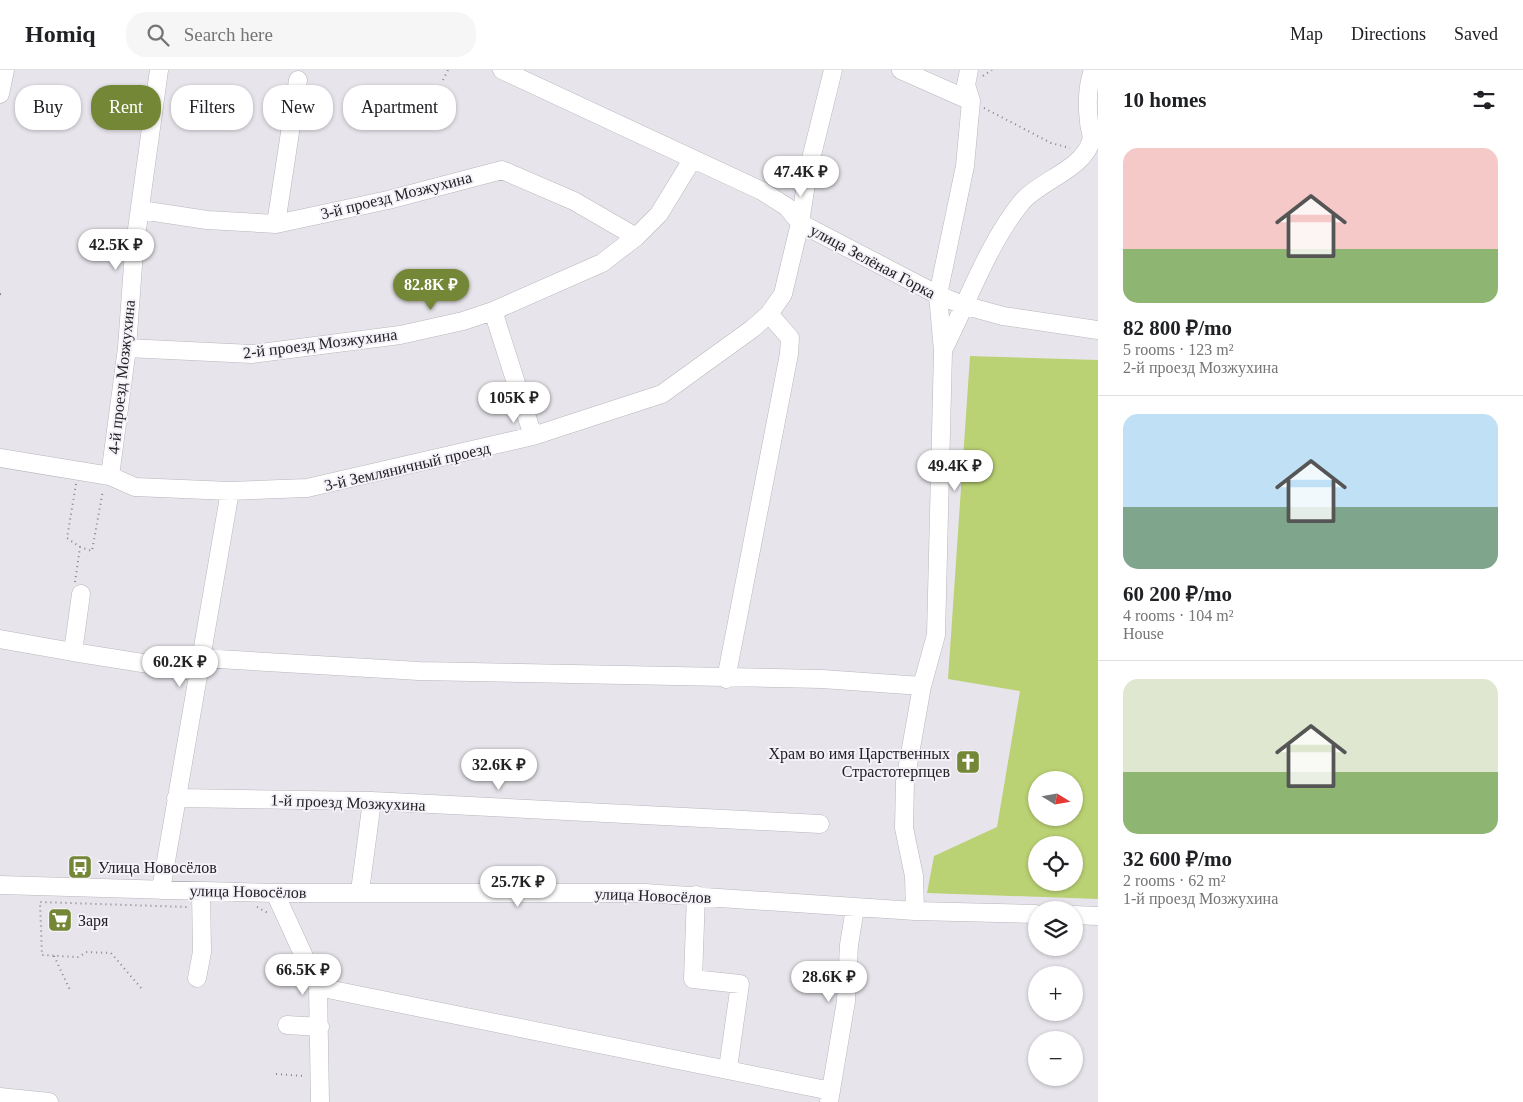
<!DOCTYPE html>
<html lang="en">
<head>
<meta charset="utf-8">
<style>
	body { margin:0; font-family:Georgia,serif; background:#f6f6f6; color:#202124; height:100vh; display:flex; flex-direction:column; font-size:19px; white-space:nowrap }
	* { box-sizing:border-box; margin:0 }
	p { font-size:16px; color:#757577 }
	.icon { flex:none; width:28px; height:28px; fill:none; stroke:currentColor; stroke-width:2; stroke-linecap:round; stroke-linejoin:round }
	.map { position:relative; flex:1; overflow:hidden }
	.panel { display:flex; flex-direction:column; background:#fff; width:425px }
	.panel>* { flex:none }
	.top-card { position:absolute; left:15px; top:15px; width:475px; height:45px; display:flex; gap:10px }
	.needle { width:32px; rotate:101deg }
	.buttons { position:absolute; left:1028px; top:701px; display:grid; gap:10px }
	.buttons a { display:grid; place-items:center; width:55px; height:55px; border-radius:50%; background:#fff; box-shadow:0 1px 4px #0004; font-size:25px }
	.price { position:absolute; translate:-50% -42px; padding:0 11px; border-radius:18px; background:#fff; color:#222; font-size:16px; line-height:32px; filter:drop-shadow(0 1px 2px #0008) }
	.price::after { content:''; position:absolute; left:50%; top:30px; width:15px; height:11px; margin-left:-8px; background:inherit; clip-path:polygon(0 0,100% 0,50% 100%) }
	.price.on { background:#748737; color:#fff }
	ul { padding:0; list-style:none }
	li { display:grid; align-content:center; gap:10px; height:265px; padding:0 25px }
	li+li { border-top:1px solid #e0e0e0 }
	li span { display:grid; place-items:center; height:155px; border-radius:15px; color:#555 }
	li>.icon { margin-inline-start:auto }
	span .icon { width:90px; height:90px; fill:#fffc; stroke-width:1 }
	li b { font-size:21px }
	h2 { display:flex; justify-content:space-between; align-items:center; height:60px; padding:0 25px; font-size:21px }
	.chip { padding:0 18px; border-radius:20px; background:#fff; box-shadow:0 1px 4px #0004; font-size:18px; line-height:45px }
	.chip.on { background:#748737; color:#fff }
	header { display:flex; align-items:center; gap:30px; box-sizing:border-box; height:70px; padding:0 25px; background:#fff; border-bottom:1px solid #e0e0e0 }
	header strong { font-size:24px }
	nav { display:flex; gap:28px; margin-inline-start:auto; font-size:18px }
	.search { width:350px; height:45px; background:#f6f6f6; display:flex; align-items:center; gap:12px; box-sizing:border-box; padding:0 18px; border-radius:20px; color:#757577; font-size:19px }
	main { display:flex; flex:1; min-height:0 }
	.map>svg:first-child { display:block }
</style>
</head>
<body>
<header>
<strong>Homiq</strong>
<div class="search"><svg class="icon" aria-label="search" viewBox="0 0 24 24"><circle cx="10" cy="10" r="6"/><path d="M15 15l6 6"/></svg>Search here</div>
<nav><a>Map</a><a>Directions</a><a>Saved</a></nav>
</header>
<main>
<div class="map">
<svg width="1098" height="1032" viewBox="0 0 1098 1032">
	<rect width="100%" height="100%" fill="#e7e5eb"/>
	<path fill="#bad273" fill-rule="evenodd" d="M970 286 1098 290V829L927 823 934 786 997 757 1020 621 948 609ZM1036 710H1074V748H1036ZM1036 775H1074V812H1036Z"/>
	<g fill="none" stroke-linecap="round" stroke-linejoin="round">
		<defs>
			<path id="minor" d="M502 0 762 121 787 137 800 153 938 225 963 235 1003 246 1098 260
				M901 0 971 31
				M0 24 5 0
				M141 140 207 150 276 154 388 130 502 100 574 131 636 167
				M276 154 298 10
				M493 241 533 366
				M127 278 252 284 400 265 463 251 493 241 602 193 636 167 659 144 692 90
				M943 280C967 233 988 174 1021 133 1038 111 1083 100 1091 71 1093 65 1089 58 1089 52 1087 35 1087 17 1093 0
				M0 388 110 406 135 417 230 421 307 418 533 366 662 324 752 259 769 244 783 224 800 153 808 101 833 0
				M110 406 127 278 134 181 159 0
				M81 524 73 582 199 602
				M0 569 73 582
				M201 588 419 601 822 609 922 616
				M726 609 789 284 790 268 769 244
				M176 728 372 731 820 754
				M0 815 275 823H645L915 841 1036 844
				M161 820 230 421
				M360 821 372 731
				M275 823 318 917 320 1032
				M696 825 693 909 740 914 728 998
				M915 841 914 806 904 758 905 712 922 616 936 565 943 281 938 225 965 96 971 31 966 15 969 0
				M1074 845 1098 846
				M197 908 202 882 201 821
				M318 917 831 1021
				M287 955 320 957
				M0 1027 49 1032
				M829 1032 846 931 849 875 855 838"/>
		</defs>
		<use href="#minor" stroke="#b8b6bc" stroke-width="19"/>
		<path stroke="#858488" stroke-width="2" stroke-dasharray="1 4" stroke-linecap="butt" d="M983 6 992 0
			M443 10 448 0
			M984 38 1051 73 1070 78
			M0 224 4 225
			M76 414 67 468 80 477
			M75 512 80 477 92 481 103 420
			M257 837 268 843
			M54 886 71 922
			M141 918 111 883 87 882 78 887 42 885 40 832 187 837
			M276 1004 304 1006"/>
		<use href="#minor" stroke="#fff" stroke-width="18"/>
	</g>
	<defs>
		<symbol id="church-square" viewBox="-11 -11 22 22"><rect x="-9" y="-9" width="18" height="18" rx="4" fill="#748737" stroke="#f4f2f8"/><path d="M-1.2-6h2.4v3.5h3.3v2.4h-3.3V6h-2.4V-.1h-3.3v-2.4h3.3Z" fill="#fff"/></symbol>
		<symbol id="bus-square" viewBox="-11 -11 22 22"><rect x="-9" y="-9" width="18" height="18" rx="4" fill="#748737" stroke="#f4f2f8"/><path d="M-5-6H5V4H4V6H2V4H-2V6H-4V4H-5ZM-3.5-4V0h7V-4ZM-3.5 1.2v1.5H-2V1.2ZM2 1.2v1.5H3.5V1.2Z" fill="#fff"/></symbol>
		<symbol id="supermarket-square" viewBox="-11 -11 22 22"><rect x="-9" y="-9" width="18" height="18" rx="4" fill="#748737" stroke="#f4f2f8"/><path d="M-6-5.5h2.5l.6 2H6L4.5 2H-2.5L-4.4-4H-6ZM-1.5 3.2a1.3 1.3 0 1 0 .1 0ZM3 3.2a1.3 1.3 0 1 0 .1 0Z" fill="#fff"/></symbol>
	</defs>
	<g fill-rule="evenodd">
		<use href="#church-square" x="954" y="678" width="28" height="28"/>
		<use href="#bus-square" x="66" y="783" width="28" height="28"/>
		<use href="#supermarket-square" x="46" y="836" width="28" height="28"/>
	</g>
	<g text-anchor="middle" stroke-width="4" stroke-linejoin="round" paint-order="stroke">
		<g font-size="16" fill="#222123" stroke="#f4f2f8">
			<text transform="translate(396 125) rotate(-14)" y="6">3-й проезд Мозжухина</text>
			<text transform="translate(873 191) rotate(28)" y="6">улица Зелёная Горка</text>
			<text transform="translate(320 273) rotate(-7)" y="6">2-й проезд Мозжухина</text>
			<text transform="translate(121 307) rotate(-84)" y="6">4-й проезд Мозжухина</text>
			<text transform="translate(407 396) rotate(-13)" y="6">3-й Земляничный проезд</text>
			<text transform="translate(348 732) rotate(2)" y="6">1-й проезд Мозжухина</text>
			<text transform="translate(248 821) rotate(1)" y="6">улица Новосёлов</text>
			<text transform="translate(653 825) rotate(2)" y="6">улица Новосёлов</text>
		</g>
		<g font-size="16" fill="#222123" stroke="#f4f2f8" text-anchor="start">
			<text x="950" y="689" text-anchor="end">Храм во имя Царственных<tspan x="950" dy="18">Страстотерпцев</tspan></text>
			<text x="98" y="803">Улица Новосёлов</text>
			<text x="78" y="856">Заря</text>
		</g>
	</g>
</svg>
<div class="buttons">
<a><svg class="needle" viewBox="-14 -14 28 28"><path d="M0-13l5 13h-10z" fill="#e53935"/><path d="M0 13l5-13h-10z" fill="#757577"/></svg></a>
<a><svg class="icon" aria-label="locate" viewBox="0 0 24 24"><circle cx="12" cy="12" r="6"/><path d="M12 2v4M12 18v4M2 12h4M18 12h4"/></svg></a>
<a><svg class="icon" aria-label="layers" viewBox="0 0 24 24"><path d="M12 4l9 5-9 5-9-5zM3 14l9 5 9-5"/></svg></a>
<a>+</a>
<a>−</a>
</div>
<b class="price" style="left:801px;top:128px">47.4K ₽</b>
<b class="price" style="left:116px;top:201px">42.5K ₽</b>
<b class="price on" style="left:431px;top:241px">82.8K ₽</b>
<b class="price" style="left:514px;top:354px">105K ₽</b>
<b class="price" style="left:955px;top:422px">49.4K ₽</b>
<b class="price" style="left:180px;top:618px">60.2K ₽</b>
<b class="price" style="left:499px;top:721px">32.6K ₽</b>
<b class="price" style="left:518px;top:838px">25.7K ₽</b>
<b class="price" style="left:303px;top:926px">66.5K ₽</b>
<b class="price" style="left:829px;top:933px">28.6K ₽</b>
<div class="top-card">
<a class="chip">Buy</a>
<a class="chip on">Rent</a>
<a class="chip">Filters</a>
<a class="chip">New</a>
<a class="chip">Apartment</a>
</div>
</div>
<section class="panel">
<h2>10 homes<svg class="icon" aria-label="filters" viewBox="0 0 24 24"><path d="M4 7h16M4 17h16"/><circle cx="9" cy="7" r="2"/><circle cx="15" cy="17" r="2"/></svg></h2>
<ul>
<li><span style="background:linear-gradient(#f6c9c9 65%,#8fb573 0)"><svg class="icon" aria-label="home" viewBox="0 0 24 24"><path d="M3 11l9-7 9 7M6 9v11h12V9"/></svg></span><div><b>82 800 ₽/mo</b><p>5 rooms · 123 m²</p><p>2-й проезд Мозжухина</p></div></li>
<li><span style="background:linear-gradient(#bfe0f5 60%,#7fa58c 0)"><svg class="icon" aria-label="home" viewBox="0 0 24 24"><path d="M3 11l9-7 9 7M6 9v11h12V9"/></svg></span><div><b>60 200 ₽/mo</b><p>4 rooms · 104 m²</p><p>House</p></div></li>
<li><span style="background:linear-gradient(#dfe7d0 60%,#8fb573 0)"><svg class="icon" aria-label="home" viewBox="0 0 24 24"><path d="M3 11l9-7 9 7M6 9v11h12V9"/></svg></span><div><b>32 600 ₽/mo</b><p>2 rooms · 62 m²</p><p>1-й проезд Мозжухина</p></div></li>
</ul>
</section>
</main>
</body>
</html>
